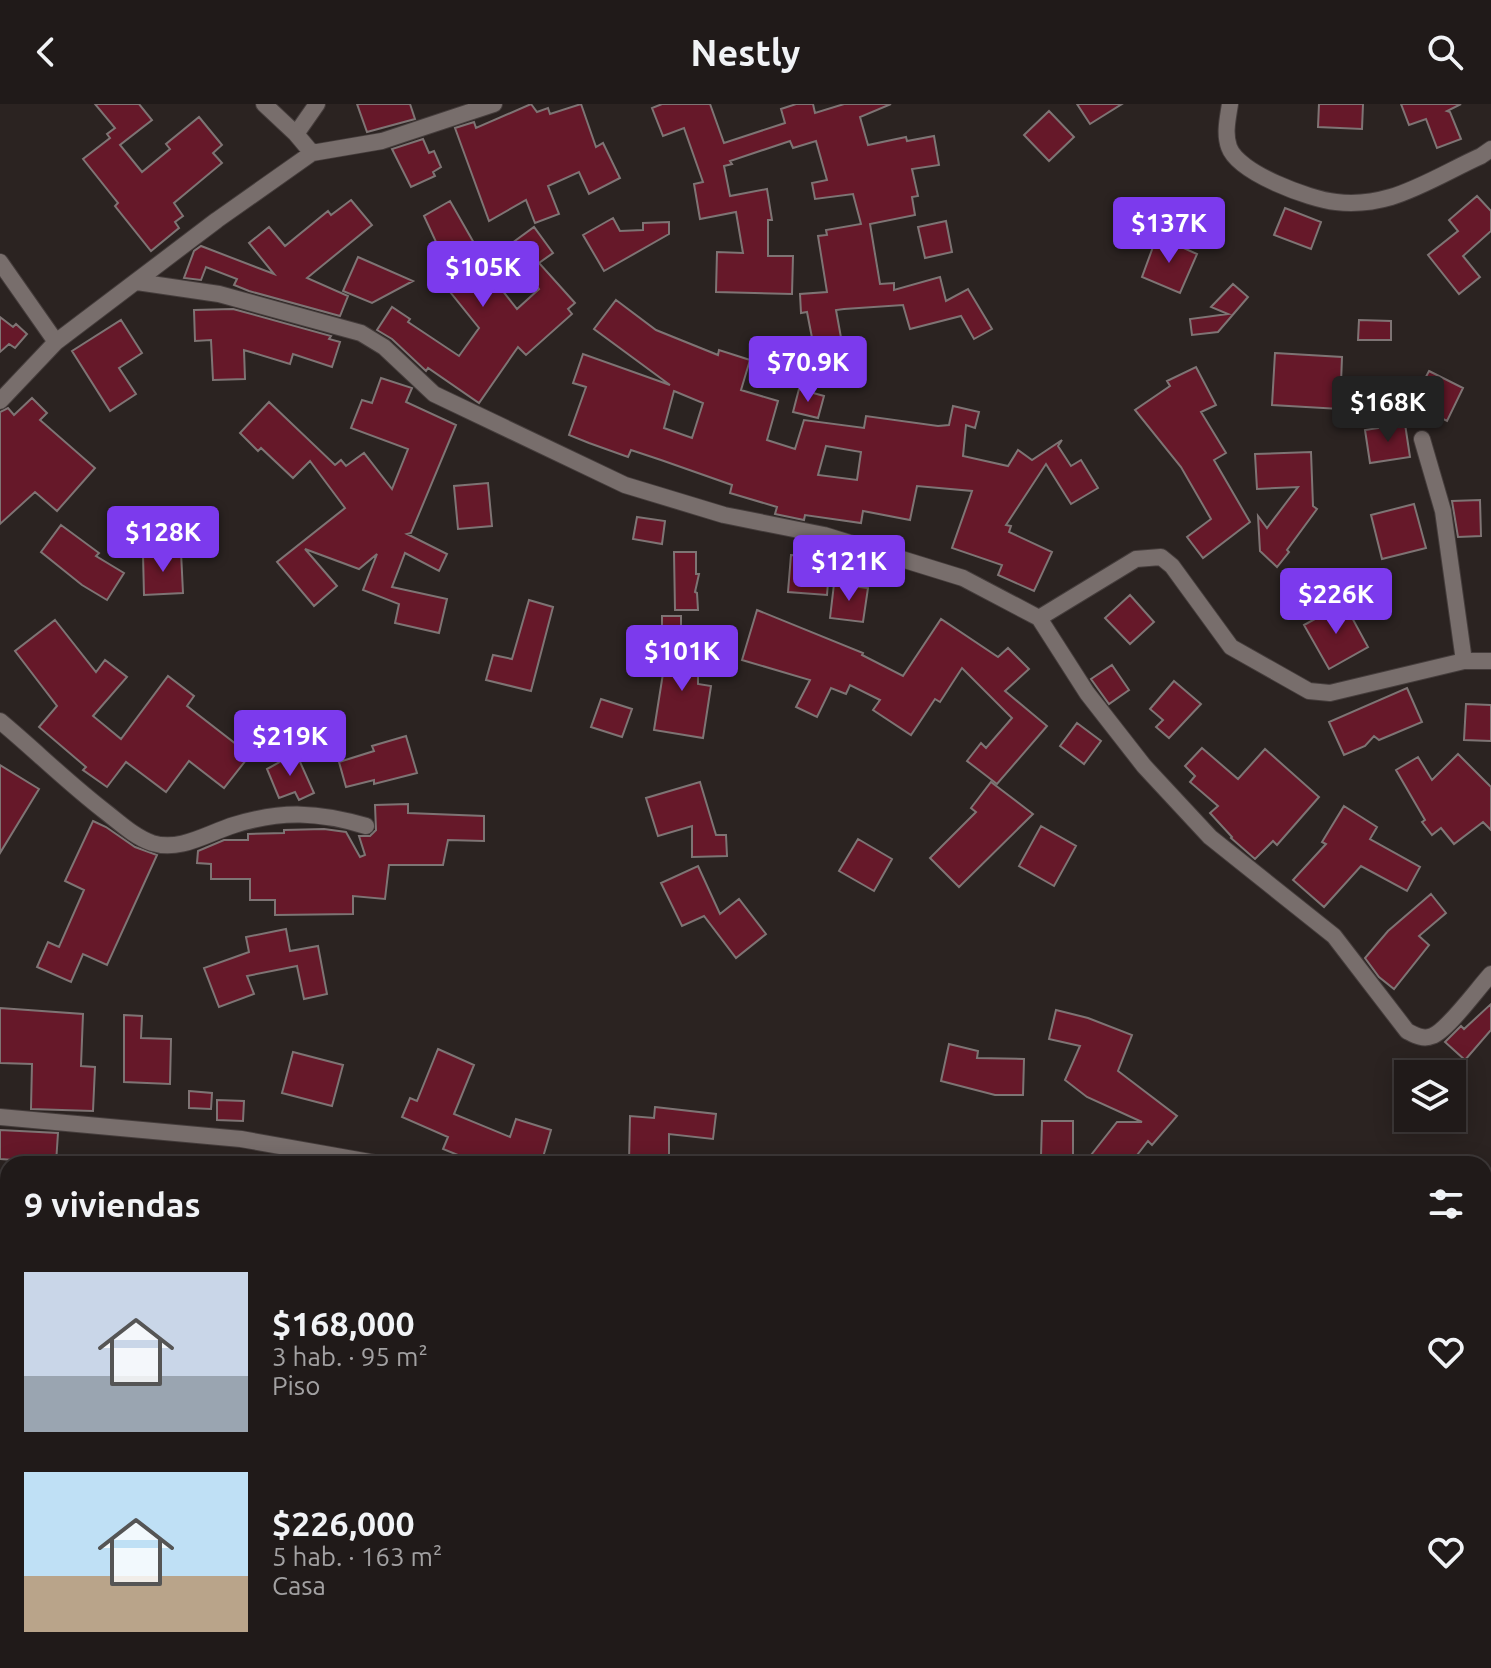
<!DOCTYPE html>
<html lang="es">
<head>
<meta charset="utf-8">
<style>
	body { margin:0; font-family:Ubuntu,sans-serif; background:#2d2726; color:#f1f3f6; height:100vh; display:flex; flex-direction:column; font-size:30px; white-space:nowrap }
	* { box-sizing:border-box; margin:0 }
	p { font-size:26px; color:#a2a1a2 }
	.icon { flex:none; width:44px; height:44px; fill:none; stroke:currentColor; stroke-width:2; stroke-linecap:round; stroke-linejoin:round }
	.map { position:relative; flex:1; overflow:hidden }
	.panel { position:absolute; left:0px; top:1052px; width:1492px; height:512px; display:flex; flex-direction:column; background:#201a19; border-radius:24px 24px 0 0; box-shadow:0 4px 20px #0003,0 0 0 2px #3d3838 }
	.panel>* { flex:none }
	.buttons { position:absolute; left:1394px; top:956px; display:grid; gap:16px }
	.buttons a { display:grid; place-items:center; width:72px; height:72px; border-radius:0px; background:#201a19; box-shadow:0 4px 20px #0003,0 0 0 2px #3d3838; font-size:40px }
	.price { position:absolute; translate:-50% -68px; padding:0 18px; border-radius:8px; background:#7c3aed; color:#fff; font-size:26px; line-height:52px; filter:drop-shadow(0 2px 4px #0008) }
	.price::after { content:''; position:absolute; left:50%; top:48px; width:24px; height:18px; margin-left:-12px; background:inherit; clip-path:polygon(0 0,100% 0,50% 100%) }
	.price.active { background:#222; color:#fff }
	ul { padding:0; list-style:none }
	li { display:flex; align-items:center; gap:24px; height:200px; padding:0 24px }
	li span { display:grid; place-items:center; flex:none; width:224px; height:160px; border-radius:0px; color:#555 }
	li>.icon { margin-inline-start:auto }
	span .icon { width:96px; height:96px; fill:#fffc; stroke-width:1 }
	li b { font-size:34px }
	h2 { display:flex; justify-content:space-between; align-items:center; height:96px; padding:0 24px; font-size:34px }
	header { display:flex; justify-content:space-between; align-items:center; height:104px; padding:0 24px; background:#201a19; font-size:36px; font-weight:600 }
	.map>svg:first-child { display:block }
</style>
</head>
<body>
<header><svg class="icon" aria-label="back" viewBox="0 0 24 24"><path d="M15 5l-7 7 7 7"/></svg>Nestly<svg class="icon" aria-label="search" viewBox="0 0 24 24"><circle cx="10" cy="10" r="6"/><path d="M15 15l6 6"/></svg></header>
<div class="map">
<svg width="1491" height="1564" viewBox="0 0 1491 1564">
	<rect width="100%" height="100%" fill="#2b2321"/>
	<path fill="#661829" stroke="#7e7474" stroke-width="2" fill-rule="evenodd" d="M95 0H139L152 16 120 41 142 68 170 45 166 40 199 13 222 41 213 49 222 59 174 99 183 112 175 118 179 124 151 147 115 102 118 99 83 55 110 34 107 30 115 24Z
		M357 0H410L415 15 367 28Z
		M531 0 537 8 548 4 550 10 581 0 596 43 603 39 620 74 589 90 579 68 548 82 559 110 535 119 526 96 489 117 455 24 474 18 476 24Z
		M662 0H710L724 39 785 19 781 5 796 0H813L815 9 844 0H891L860 13 868 41 906 33 907 37 934 32 939 61 912 65 918 92 912 93 915 111 870 120 880 180 894 179V186L940 173 946 197 968 185 992 225 974 235 961 212 910 225 903 201 844 205 836 206 842 239 814 244 807 208 801 209 800 190 827 188 818 132 827 131 826 126 861 120 853 90 815 95 812 79 827 76 816 37 793 44 790 37 730 57 732 60 724 62 730 92 767 85 772 116H768V152H793L792 190 716 188 717 148 743 149 736 108 700 115 694 80 703 78 684 24 663 32 652 4Z
		M1077 0H1122L1090 20Z
		M1319 0H1363L1362 25 1318 23Z
		M1401 0H1461L1447 7 1450 8 1461 35 1437 44 1426 15 1409 21Z
		M1049 7 1074 33 1049 57 1024 31Z
		M423 35 429 49 434 47 441 63 433 68 435 72 411 83 392 45Z
		M1477 92 1491 107V127L1463 152 1480 173 1459 190 1428 151 1458 127 1449 116Z
		M351 96 372 121 307 174 348 192 340 212 249 187 234 181 237 175 206 163 201 176 184 174 194 147 201 142 274 170 249 139 269 123 285 142 328 107 331 111Z
		M450 97 486 160 483 162 517 205 539 185 508 142 534 123 553 149 539 159 575 199 568 205 572 210 526 251 518 243 479 299 428 264 426 267 392 235 377 226 392 203 410 215 408 218 459 252 479 224 451 189 454 186 444 169 449 166 424 112Z
		M1285 104 1321 118 1311 145 1274 131Z
		M613 114 620 127 643 126V119L669 118V130L604 167 583 131Z
		M946 117 952 148 925 154 918 123Z
		M1157 132 1197 150 1180 189 1142 173Z
		M358 153 413 177 372 199 343 187Z
		M1233 180 1248 193 1218 228 1192 231 1190 215 1228 210 1211 203Z
		M616 196 656 226 718 251 719 246 750 256 741 286 778 297 767 336 795 345 804 316 864 324 866 312 938 322 949 321 953 302 979 308 975 324 966 321 963 352 1008 362 1018 346 1032 356 1062 336 1058 342 1071 362 1081 356 1098 384 1071 400 1046 360 1006 421 1011 422 1009 428 1052 448 1034 487 998 471 1002 461 952 444 972 387 917 382 910 416 863 407 861 419 805 411 804 416 775 410 777 403 730 389 732 381 661 356 631 346 628 353 589 339 569 331 586 283 573 279 583 250 670 281 594 225ZM674 287 703 299 692 334 664 324ZM826 342 861 348 857 376 818 371Z
		M233 205 331 232 329 235 340 238 332 263 293 250 290 260 244 246 245 275 213 276 211 236 195 237 194 206Z
		M0 213 13 223 16 220 27 230 15 244 9 240 0 248Z
		M121 216 142 249 119 264 136 290 110 307 72 247Z
		M1359 216 1391 217V236H1358Z
		M1275 249 1342 253 1340 305 1272 301Z
		M1196 263 1216 301 1201 308 1226 349 1214 356 1250 418 1203 454 1187 433 1211 415 1181 363 1135 306 1170 282 1167 277Z
		M1429 267 1463 284 1447 317 1412 299Z
		M381 274 412 284 406 298 456 321 411 429 407 430 447 450 439 467 405 449 392 483 447 495 439 529 395 519 399 500 363 486 377 450 359 465 305 445 337 482 314 502 277 458 345 404 310 357 293 374 261 344 258 347 240 329 269 298 335 361 341 356 346 362 364 349 392 385 408 345 351 324 362 296 372 299Z
		M799 285 824 292 818 314 793 308Z
		M32 294 47 309 40 316 95 364 57 407 35 388 0 420V308L8 304 14 311Z
		M1405 320 1410 353 1370 359 1365 326Z
		M1311 348 1313 402 1317 405 1287 446 1289 448 1277 463 1260 447 1258 412 1267 424 1298 383 1257 385 1255 350Z
		M488 379 492 422 458 425 454 382Z
		M1480 396 1481 432 1458 433 1452 397Z
		M1414 400 1426 444 1382 455 1371 411Z
		M637 413 665 417 662 440 633 435Z
		M61 421 99 449 96 452 124 469 107 496 82 481 41 448Z
		M181 448 183 489 144 491 143 450Z
		M674 448H696V470H699L695 488 697 489 698 506H675Z
		M791 451 830 455 827 491 788 488Z
		M834 480 868 484 863 518 830 514Z
		M1130 491 1154 518 1130 540 1105 514Z
		M529 496 553 503 531 587 486 576 493 551 512 555Z
		M1344 499 1368 543 1329 565 1304 521Z
		M757 506 863 549 862 551 903 572 941 515 998 553 1008 544 1029 565 1005 587 1047 622 997 680 967 657 981 639 986 644 1012 614 962 564 940 598 935 595 911 631 873 606 880 596 850 581 846 590 831 584 817 613 796 603 810 576 742 556Z
		M662 512H681V538L662 533Z
		M55 516 96 568 105 556 127 573 93 612 121 635 168 572 194 592 187 602 250 651 224 684 189 657 166 688 126 658 107 683 83 666 86 663 39 623 57 602 15 547Z
		M668 538 698 539V580L711 582 703 634 654 626Z
		M1112 561 1129 586 1109 600 1091 575Z
		M1174 577 1201 600 1169 634 1156 623 1163 616 1150 605Z
		M1407 584 1422 618 1379 636 1374 632 1365 642 1344 651 1329 618Z
		M601 595 632 605 622 633 591 623Z
		M1466 600 1491 601V637L1464 636Z
		M1077 619 1101 637 1084 660 1060 642Z
		M406 632 417 669 374 680V676L346 683 339 658 374 647 372 642Z
		M1202 644 1238 675 1265 645 1319 693 1277 741 1273 737 1255 755 1231 734 1232 733 1210 709 1218 702 1190 678 1195 672 1185 662Z
		M296 649 314 689 299 696 295 688 279 694 267 665Z
		M1458 650 1491 683V726L1483 718 1454 740 1441 724 1432 731 1422 718 1425 716 1396 666 1418 653 1432 676Z
		M0 661 39 685 0 749Z
		M700 678 716 731H726L727 752 692 753V722L658 732 646 694Z
		M991 678 1033 710 959 783 930 754 976 708 971 704Z
		M408 700V709L484 712V737L448 736 443 761H389L385 795 353 792V810L275 811V796H250V775H211V760L197 759 198 747 224 736H248V730L284 729V726L324 725 346 728 360 753 365 751 359 732H370L376 726 375 701Z
		M1344 702 1377 723 1370 735 1420 763 1407 787 1361 762 1324 803 1293 776 1326 740 1322 738Z
		M93 717 106 723 135 743 157 751 107 861 83 850 71 878 37 863 48 838 59 843 84 786 65 777Z
		M1041 722 1076 742 1054 782 1019 762Z
		M858 735 892 755 874 787 839 767Z
		M698 762 720 810 739 795 766 830 736 854 704 812 682 822 661 779Z
		M1431 790 1446 809 1419 832 1429 841 1394 885 1379 873 1365 854 1388 827Z
		M286 825 290 847 318 842 327 890 304 895 297 862 247 872 254 890 219 903 204 864 249 848 246 833Z
		M1491 900V926L1465 956 1445 938 1461 922 1464 925Z
		M0 904 83 910 81 962 95 963 93 1007 31 1005 32 960 0 959Z
		M1056 906 1088 914 1132 931 1118 967 1177 1012 1152 1041 1148 1037 1130 1060H1084L1117 1018H1142L1087 993 1065 976 1080 942 1049 935Z
		M124 911 142 912 141 934 171 935 170 980 124 978Z
		M949 940 978 947 977 954 1024 955 1023 991H995L941 977Z
		M438 945 474 961 454 1010 510 1033 516 1015 551 1026 541 1060H510L488 1053 485 1060H480L443 1045 448 1033 402 1013 410 994 417 997Z
		M293 948 343 961 332 1002 282 989Z
		M189 987 212 989 211 1005 189 1004Z
		M217 996 244 997 243 1017 217 1016Z
		M655 1003 716 1010 713 1035 669 1030V1058H629L630 1012 654 1014Z
		M1042 1017H1073V1053L1041 1052Z
		M0 1026 58 1029 56 1059 0 1055Z"/>
	<g fill="none" stroke-linecap="round" stroke-linejoin="round">
		<defs>
			<path id="minor" d="M264 0 296 30 312 49
				M1230 0C1228 14 1224 29 1229 43 1238 69 1309 95 1336 98 1353 100 1374 98 1391 93 1421 84 1452 65 1481 52L1491 45
				M296 30 317 0
				M0 158 56 238
				M137 178 219 190 361 229 384 243 434 290 625 381 724 411 824 431 963 474 1039 514 1087 589 1144 662 1210 733 1334 832 1407 927C1415 931 1423 936 1432 932 1447 927 1478 884 1491 870
				M0 297 56 238 217 116 312 49 382 37 494 0
				M1422 335 1443 407 1464 557
				M1039 514 1136 455 1161 453 1172 462 1231 543 1309 587 1330 589 1464 557H1491
				M0 617C36 647 69 680 107 709 121 720 135 733 152 739 180 748 208 729 234 721 282 706 319 708 366 722
				M0 1013 241 1035 381 1060"/>
		</defs>
		<use href="#minor" stroke="#453d3c" stroke-width="18"/>
		<use href="#minor" stroke="#786e6c" stroke-width="16"/>
	</g>
</svg>
<div class="buttons">
<a><svg class="icon" aria-label="layers" viewBox="0 0 24 24"><path d="M12 4l9 5-9 5-9-5zM3 14l9 5 9-5"/></svg></a>
</div>
<b class="price" style="left:1169px;top:161px">$137K</b>
<b class="price" style="left:483px;top:205px">$105K</b>
<b class="price" style="left:808px;top:300px">$70.9K</b>
<b class="price active" style="left:1388px;top:340px">$168K</b>
<b class="price" style="left:163px;top:470px">$128K</b>
<b class="price" style="left:849px;top:499px">$121K</b>
<b class="price" style="left:1336px;top:532px">$226K</b>
<b class="price" style="left:682px;top:589px">$101K</b>
<b class="price" style="left:290px;top:674px">$219K</b>
<section class="panel">
<h2>9 viviendas<svg class="icon" aria-label="filters" viewBox="0 0 24 24"><path d="M4 7h16M4 17h16"/><circle cx="9" cy="7" r="2"/><circle cx="15" cy="17" r="2"/></svg></h2>
<ul>
<li><span style="background:linear-gradient(#c9d6e8 65%,#9aa5b1 0)"><svg class="icon" aria-label="home" viewBox="0 0 24 24"><path d="M3 11l9-7 9 7M6 9v11h12V9"/></svg></span><div><b>$168,000</b><p>3 hab. · 95 m²</p><p>Piso</p></div><svg class="icon" aria-label="heart" viewBox="0 0 24 24"><path d="M12 20l-8-8c-3-5 5-10 8-4 3-6 11-1 8 4z"/></svg></li>
<li><span style="background:linear-gradient(#bfe0f5 65%,#b9a48a 0)"><svg class="icon" aria-label="home" viewBox="0 0 24 24"><path d="M3 11l9-7 9 7M6 9v11h12V9"/></svg></span><div><b>$226,000</b><p>5 hab. · 163 m²</p><p>Casa</p></div><svg class="icon" aria-label="heart" viewBox="0 0 24 24"><path d="M12 20l-8-8c-3-5 5-10 8-4 3-6 11-1 8 4z"/></svg></li>
</ul>
</section>
</div>
</body>
</html>
